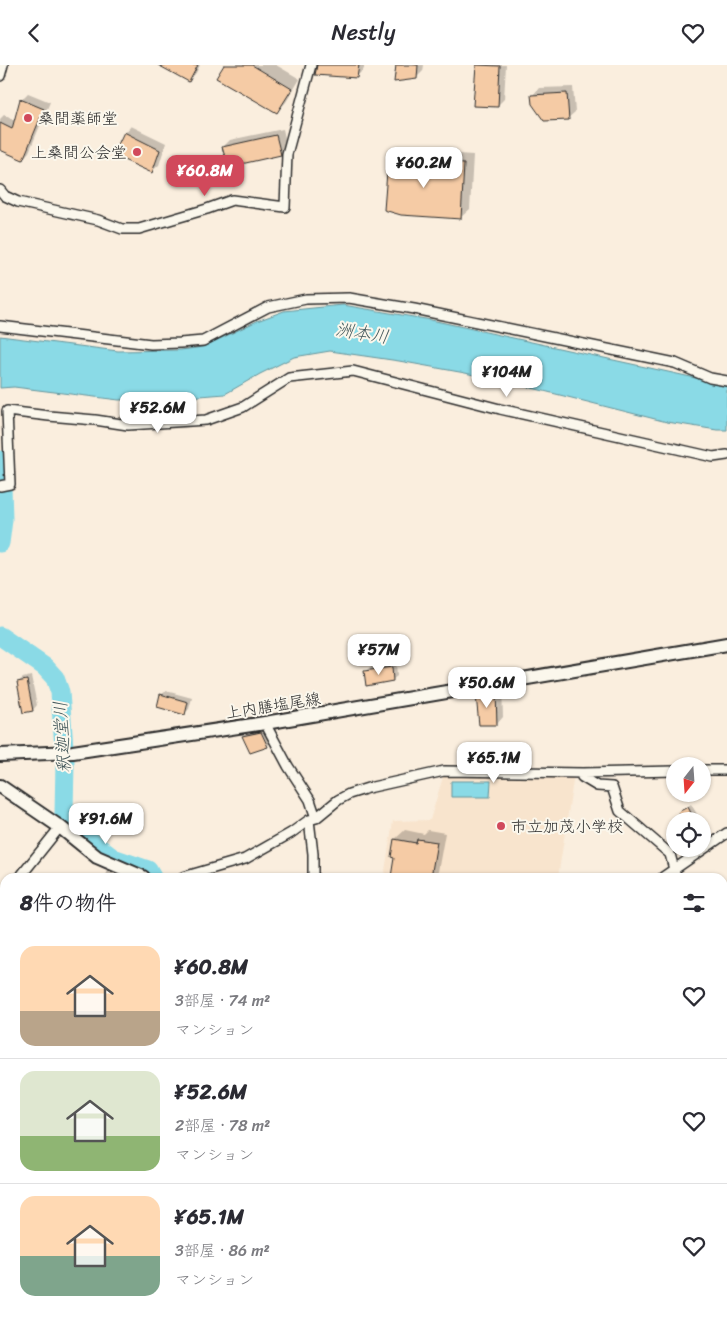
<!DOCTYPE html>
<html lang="ja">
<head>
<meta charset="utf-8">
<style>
	body { margin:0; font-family:Sriracha,"Klee One",sans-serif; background:#f2f2f3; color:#2b2b33; height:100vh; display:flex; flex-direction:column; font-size:19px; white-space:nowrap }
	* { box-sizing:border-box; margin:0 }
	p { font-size:16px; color:#7c7c81 }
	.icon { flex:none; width:28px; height:28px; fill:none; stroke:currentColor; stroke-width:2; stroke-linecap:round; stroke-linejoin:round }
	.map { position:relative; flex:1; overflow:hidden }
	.sheet { position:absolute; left:0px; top:808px; width:728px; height:446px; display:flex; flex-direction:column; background:#fff; border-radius:15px 15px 0 0; box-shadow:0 1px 4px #0004 }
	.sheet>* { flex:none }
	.needle { width:32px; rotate:197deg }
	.fabs { position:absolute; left:666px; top:692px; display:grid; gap:10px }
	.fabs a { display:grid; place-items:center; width:45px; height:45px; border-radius:50%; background:#fff; box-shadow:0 1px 4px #0004; font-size:25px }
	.price { position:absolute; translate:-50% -42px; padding:0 11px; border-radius:10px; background:#fff; color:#222; font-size:16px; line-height:32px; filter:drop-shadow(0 1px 2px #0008) }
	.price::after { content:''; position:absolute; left:50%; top:30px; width:15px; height:11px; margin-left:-8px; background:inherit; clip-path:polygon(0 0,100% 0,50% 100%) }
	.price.selected { background:#d1495b; color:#fff }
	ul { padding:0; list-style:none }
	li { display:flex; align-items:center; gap:15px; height:125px; padding:0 20px }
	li+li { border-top:1px solid #e1e1e2 }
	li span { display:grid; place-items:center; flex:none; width:140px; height:100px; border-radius:15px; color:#555 }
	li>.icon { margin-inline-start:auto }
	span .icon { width:60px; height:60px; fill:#fffc; stroke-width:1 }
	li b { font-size:21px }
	h2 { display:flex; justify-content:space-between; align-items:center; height:60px; padding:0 20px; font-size:21px }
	header { display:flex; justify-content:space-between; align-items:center; height:65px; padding:0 20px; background:#fff; font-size:22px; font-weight:600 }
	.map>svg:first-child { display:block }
</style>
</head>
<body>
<header><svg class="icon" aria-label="back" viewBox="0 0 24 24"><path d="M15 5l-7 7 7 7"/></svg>Nestly<svg class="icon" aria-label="heart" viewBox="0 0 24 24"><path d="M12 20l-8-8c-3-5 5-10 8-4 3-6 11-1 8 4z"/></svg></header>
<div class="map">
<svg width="727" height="1253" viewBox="0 0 727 1253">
	<rect width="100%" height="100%" fill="#faeede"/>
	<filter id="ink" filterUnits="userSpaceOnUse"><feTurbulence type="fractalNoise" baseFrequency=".02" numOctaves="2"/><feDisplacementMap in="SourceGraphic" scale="10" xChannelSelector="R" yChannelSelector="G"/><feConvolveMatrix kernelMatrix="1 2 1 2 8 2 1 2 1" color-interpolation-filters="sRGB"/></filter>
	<g filter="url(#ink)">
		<path fill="#f8e4cd" d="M574 710 558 812H384L393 756 430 755 443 712Z"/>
		<path fill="#8adae6" stroke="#64949b" d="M343 240 431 255 709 316 727 318V365H717L667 357 536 324 465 308 399 296 330 286 294 292 260 309 225 329 175 333 119 335 14 322 0 323V271L118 286 181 285 203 282 257 256 284 246Z
			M451 716H491L490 732H451Z
			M723 1060 727 1063V1176L723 1179Z
			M63 1249H251L253 1253H63Z"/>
		<path fill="#0003" d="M168 0H200L196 8 189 15Z
			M225 0H276L300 14 286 37 277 47Z
			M318 0H364V4L357 11Z
			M397 0H424L423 6 416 13Z
			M478 0H506L504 34 497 41Z
			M573 22 575 47 568 53 533 30 539 23Z
			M28 28 50 37 29 87 22 94 0 84V54L4 50 15 56 21 35Z
			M131 61 166 78 159 100 152 106 125 68Z
			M283 64 287 82 280 89 223 82 230 75Z
			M398 85 473 90 470 144 460 153 389 94Z
			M396 598 397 611 392 615 366 606 370 602Z
			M31 611 37 640 33 645 18 617 23 613Z
			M502 621 503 652 497 659 477 631 484 624Z
			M166 626 192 633 189 644 184 649 161 630Z
			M265 663 271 677 267 681 243 671 247 667Z
			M691 739 701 756H685L680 747Z
			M702 759 708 768 702 773Z
			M405 765 424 769 428 765 445 768 437 812H392L396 792 395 774Z
			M114 800 135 812H106L107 807Z
			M5 1044V1070H4L3 1064H0V1049Z"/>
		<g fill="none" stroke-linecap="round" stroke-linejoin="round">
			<path stroke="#8adae6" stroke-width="19" d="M0 395 1 407
				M0 478 3 455 2 421
				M0 571 45 602 55 613 60 627 65 697 64 749 74 763 113 793 148 805 152 812"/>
		</g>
		<path fill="#f5cba5" stroke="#2b2b2b" d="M158 0H198L189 17Z
			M224 0H252L292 24 277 48 216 13Z
			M317 0H359L357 13 315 10Z
			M396 0H418L417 14 394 17Z
			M476 0 500 1 498 42 473 41Z
			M567 28 569 55 544 56 532 39 531 30Z
			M20 34 44 44 23 95 0 85V58L12 64Z
			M124 67 160 85 152 108 113 90Z
			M276 70 281 90 228 102 222 82Z
			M388 94 464 99 461 154 401 150 384 145Z
			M392 602 393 616 366 621 364 606Z
			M27 615 33 646 23 648 17 617Z
			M496 627 497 660H479L476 630Z
			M160 629 188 637 185 650 157 642Z
			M261 667 268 682 250 688 242 671Z
			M688 742 695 756H683L678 747Z
			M394 774 416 778 417 774 437 777 431 812H391L394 793 391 792Z"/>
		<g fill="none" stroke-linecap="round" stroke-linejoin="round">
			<defs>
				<path id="minor" d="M0 11 3 0
					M0 125 5 131 18 137 98 155 122 164H139L207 144 232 135 285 142 287 89 311 0
					M0 261 151 279 180 278 203 276 268 242 306 234 349 233 414 244 675 298 710 313 727 316
					M0 421 10 419 7 346 49 351 95 355 128 360 206 355 243 342 289 313 353 306 500 344 713 392 727 390
					M265 658 288 701 310 735 316 753
					M702 705H727
					M583 708 582 712 597 721 612 722 620 746 670 789 676 812
					M309 755 313 789V812
					M20 812 60 762
					M183 812 245 794 291 768 309 755 316 753 338 735 349 729 368 723 444 706 583 708 675 706
					M663 812 727 768
					M0 839 5 832
					M722 1029 727 1031
					M415 1249 438 1253
					M494 1253 495 1249"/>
				<path id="secondary" d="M0 690 73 687 265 658 727 579
					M0 721 60 762 97 792 143 812
					M438 1249V1253"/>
			</defs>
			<use href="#minor" stroke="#2b2b2b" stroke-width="12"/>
			<use href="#secondary" stroke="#2b2b2b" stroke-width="16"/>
			<use href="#minor" stroke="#fbf7ec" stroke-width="9"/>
			<use href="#secondary" stroke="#fbf7ec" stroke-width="12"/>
		</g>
	</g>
	<g fill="#d1495b" stroke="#fbf7ec" stroke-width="2">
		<circle cx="28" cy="53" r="5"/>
		<circle cx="137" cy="87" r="5"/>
		<circle cx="501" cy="761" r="5"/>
	</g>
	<g text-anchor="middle" stroke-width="4" stroke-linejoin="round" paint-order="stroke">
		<g font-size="16" fill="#2b2b2b" stroke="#fbf7ec" text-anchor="start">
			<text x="38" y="59">桑間薬師堂</text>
			<text x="127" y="93" text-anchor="end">上桑間公会堂</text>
			<text x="511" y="767">市立加茂小学校</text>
		</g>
		<g font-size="16" fill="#2b2b2b" stroke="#fbf7ec">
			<text transform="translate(273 640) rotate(-9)" y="6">上内膳塩尾線</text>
		</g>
		<g font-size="18" font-style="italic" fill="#43575a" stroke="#fbf7ec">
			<text transform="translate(362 268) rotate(9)" y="6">洲本川</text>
			<text transform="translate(62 672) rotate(-93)" y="6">釈迦堂川</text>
		</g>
	</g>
</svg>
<div class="fabs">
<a><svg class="needle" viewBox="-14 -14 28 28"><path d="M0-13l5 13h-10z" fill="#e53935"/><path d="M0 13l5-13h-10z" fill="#7c7c81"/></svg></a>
<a><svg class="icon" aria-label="locate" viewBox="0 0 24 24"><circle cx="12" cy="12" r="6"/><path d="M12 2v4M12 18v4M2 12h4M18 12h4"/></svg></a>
</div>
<b class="price" style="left:424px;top:124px">¥60.2M</b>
<b class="price selected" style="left:205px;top:132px">¥60.8M</b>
<b class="price" style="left:507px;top:333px">¥104M</b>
<b class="price" style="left:158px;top:369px">¥52.6M</b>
<b class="price" style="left:379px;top:611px">¥57M</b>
<b class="price" style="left:487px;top:644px">¥50.6M</b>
<b class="price" style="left:494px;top:719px">¥65.1M</b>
<b class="price" style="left:106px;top:780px">¥91.6M</b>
<section class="sheet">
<h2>8件の物件<svg class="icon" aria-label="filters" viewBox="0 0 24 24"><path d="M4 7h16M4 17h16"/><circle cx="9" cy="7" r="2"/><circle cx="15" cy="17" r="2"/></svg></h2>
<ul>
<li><span style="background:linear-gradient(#ffd9b3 65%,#b9a48a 0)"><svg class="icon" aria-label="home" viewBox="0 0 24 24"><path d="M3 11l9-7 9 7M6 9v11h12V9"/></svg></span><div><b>¥60.8M</b><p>3部屋 · 74 m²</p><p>マンション</p></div><svg class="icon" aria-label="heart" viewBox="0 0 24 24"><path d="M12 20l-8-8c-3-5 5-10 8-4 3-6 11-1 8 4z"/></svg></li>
<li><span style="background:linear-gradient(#dfe7d0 65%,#8fb573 0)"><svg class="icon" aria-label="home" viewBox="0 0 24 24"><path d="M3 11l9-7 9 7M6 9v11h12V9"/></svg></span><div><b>¥52.6M</b><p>2部屋 · 78 m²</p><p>マンション</p></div><svg class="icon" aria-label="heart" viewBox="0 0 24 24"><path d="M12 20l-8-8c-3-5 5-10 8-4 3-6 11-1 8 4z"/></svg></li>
<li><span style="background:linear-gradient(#ffd9b3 60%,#7fa58c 0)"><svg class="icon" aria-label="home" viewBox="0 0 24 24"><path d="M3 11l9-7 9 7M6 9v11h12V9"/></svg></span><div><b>¥65.1M</b><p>3部屋 · 86 m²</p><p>マンション</p></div><svg class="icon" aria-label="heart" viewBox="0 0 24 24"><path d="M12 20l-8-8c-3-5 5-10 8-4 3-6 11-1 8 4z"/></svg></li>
</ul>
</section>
</div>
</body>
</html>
